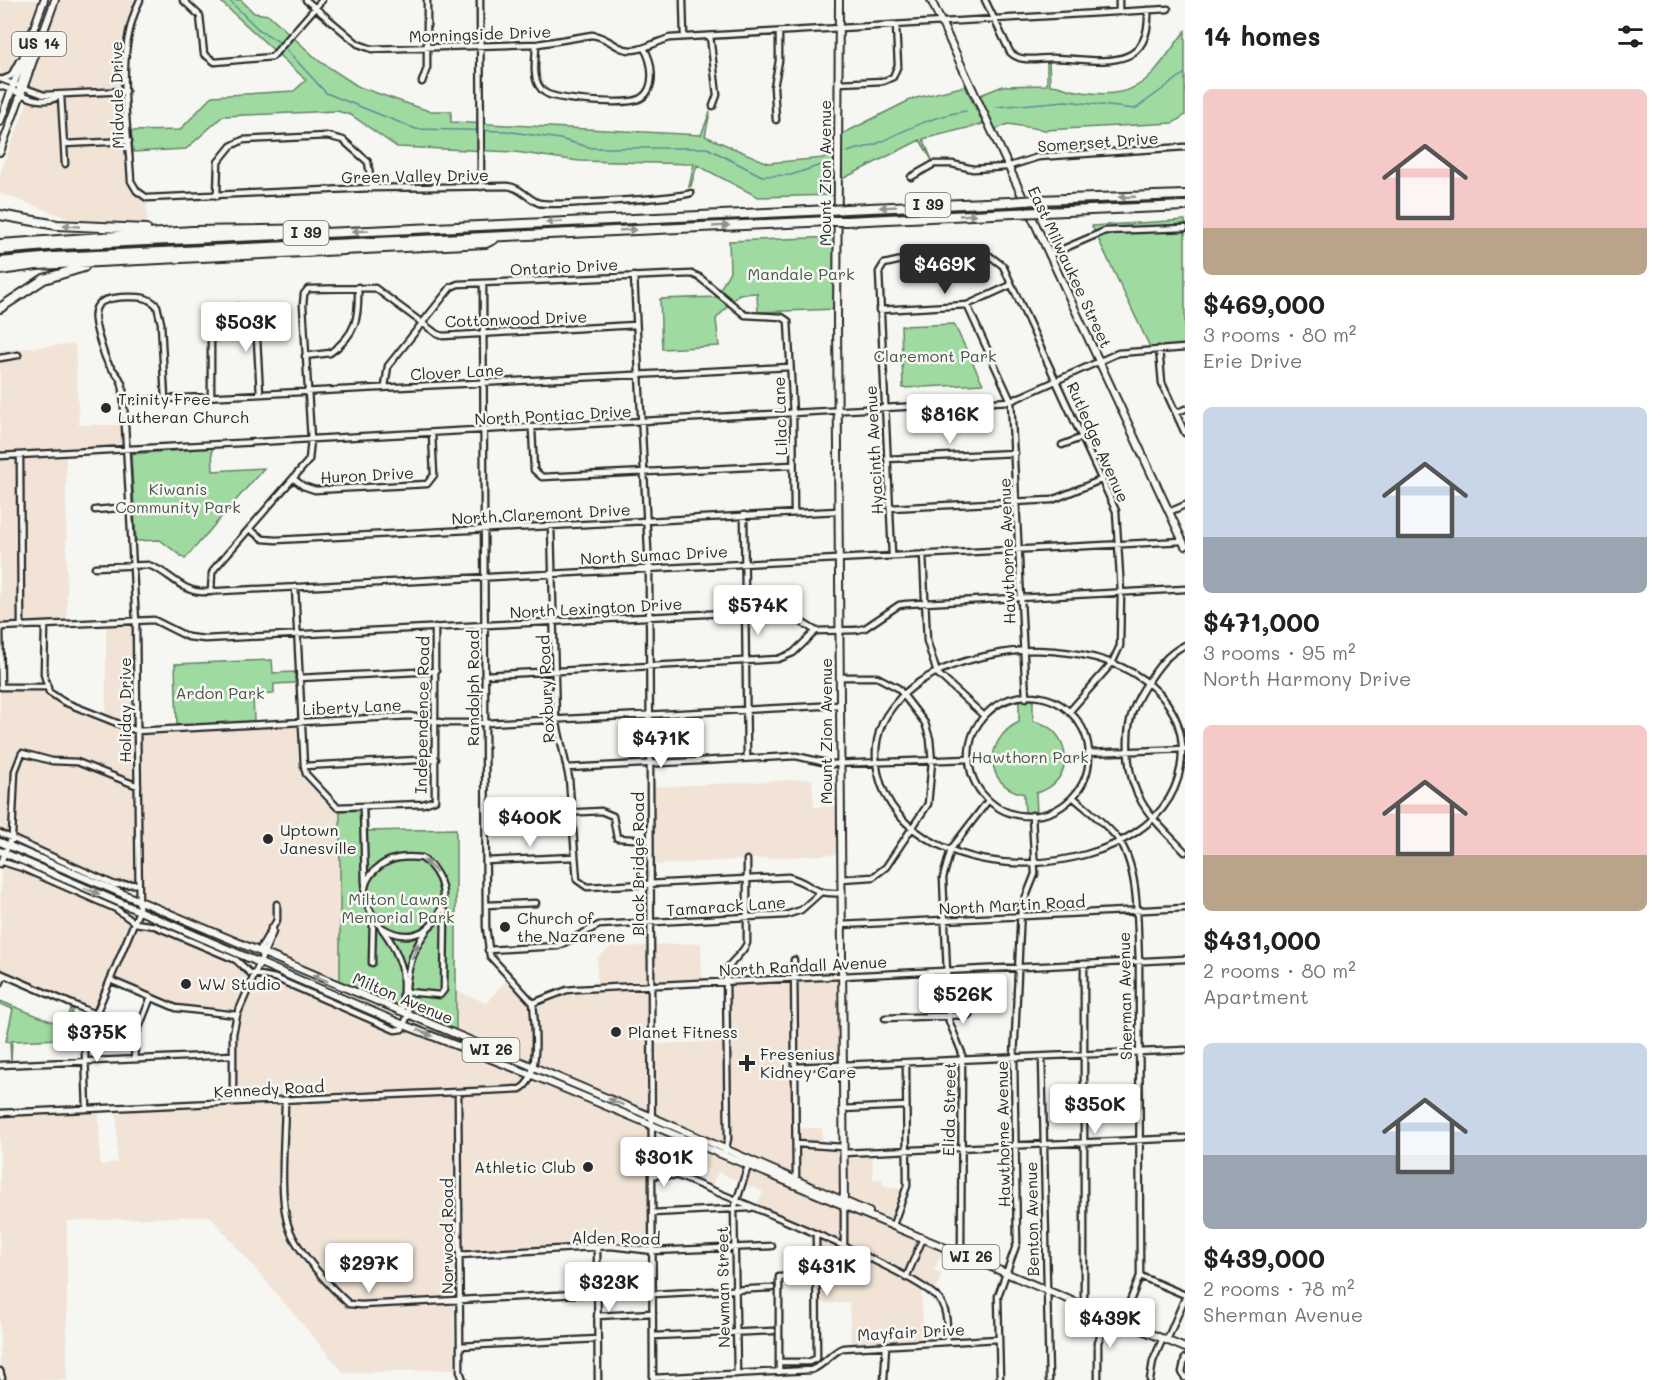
<!DOCTYPE html>
<html lang="en">
<head>
<meta charset="utf-8">
<style>
	body { margin:0; font-family:Mali,sans-serif; background:#f6f6f6; color:#202124; height:100vh; display:flex; flex-direction:column; font-size:22px; white-space:nowrap }
	* { box-sizing:border-box; margin:0 }
	p { font-size:20px; color:#757577 }
	.icon { flex:none; width:33px; height:33px; fill:none; stroke:currentColor; stroke-width:2; stroke-linecap:round; stroke-linejoin:round }
	.map { position:relative; flex:1; overflow:hidden }
	.details { display:flex; flex-direction:column; background:#fff; width:480px }
	.details>* { flex:none }
	.price { position:absolute; translate:-50% -51px; padding:0 14px; border-radius:6px; background:#fff; color:#222; font-size:20px; line-height:39px; filter:drop-shadow(0 2px 3px #0008) }
	.price::after { content:''; position:absolute; left:50%; top:36px; width:18px; height:14px; margin-left:-9px; background:inherit; clip-path:polygon(0 0,100% 0,50% 100%) }
	.price.current { background:#2b2b2b; color:#fff }
	ul { padding:0; list-style:none }
	li { display:grid; align-content:center; gap:12px; height:318px; padding:0 18px }
	li span { display:grid; place-items:center; height:186px; border-radius:9px; color:#555 }
	li>.icon { margin-inline-start:auto }
	span .icon { width:108px; height:108px; fill:#fffc; stroke-width:1 }
	li b { font-size:26px }
	h2 { display:flex; justify-content:space-between; align-items:center; height:72px; padding:0 18px; font-size:26px }
	main { display:flex; flex:1; min-height:0 }
	.map>svg:first-child { display:block }
</style>
</head>
<body>
<main>
<div class="map">
<svg width="1185" height="1380" viewBox="0 0 1185 1380">
	<rect width="100%" height="100%" fill="#f6f6f2"/>
	<filter id="ink" filterUnits="userSpaceOnUse"><feTurbulence type="fractalNoise" baseFrequency=".0167" numOctaves="2"/><feDisplacementMap in="SourceGraphic" scale="12" xChannelSelector="R" yChannelSelector="G"/><feConvolveMatrix kernelMatrix="1 2 1 2 8 2 1 2 1" color-interpolation-filters="sRGB"/></filter>
	<g filter="url(#ink)">
		<path fill="#f1e4d6" d="M0 0H42L20 57 10 76 6 77 0 76Z
			M58 0H136L126 28 122 62 128 182 135 195 147 202V226L70 219 0 193V174L28 100 69 99 68 92 38 90 29 83Z
			M75 344 79 425H123V445L0 453V350Z
			M66 457 67 620 0 624V460Z
			M130 624 134 627V880L133 882 118 884 0 832V689H40L52 700 106 724V625Z
			M297 726 299 769 302 777 332 809 340 811V984L143 900 141 896 142 734Z
			M812 779 814 807 837 806 838 854 653 865V787Z
			M1 867 19 870 118 912 130 922 95 1010 0 970Z
			M136 928H154L235 962 249 975 274 979 396 1033 411 1031 515 1072 525 1079 517 1086 236 1098V1041L240 1013 219 1008 183 1007 115 979Z
			M701 943 702 980 655 982 654 945Z
			M649 946 647 983 597 986V958L611 947Z
			M818 979 838 980V1062L793 1065 794 1128H822L823 1147 838 1149 839 1190 834 1194 656 1117 655 1114V1044L730 1041 731 984Z
			M506 981 528 1004 529 1014 536 1013 539 1004 565 994 647 990V1112L456 1033V990L486 1003Z
			M536 1081 649 1128 650 1245 647 1247 632 1248 608 1244 454 1252V1369L344 1373 210 1216 67 1221V1380H0V1116L99 1112 100 1165 117 1162V1111L517 1093 525 1091Z
			M661 1132 943 1250 934 1270 942 1275 935 1290 923 1284 921 1290 924 1340 851 1344 849 1303H820L818 1233 756 1207 763 1192 718 1172 711 1188 704 1185 710 1170 694 1162 687 1177 672 1172H657L656 1136Z
			M872 1154 873 1179H883V1185L904 1190 891 1219 847 1198 846 1156Z"/>
		<path fill="#9fdaa0" stroke="#658266" stroke-width="1.5" d="M219 0H241L254 13 269 15 319 61 359 87 429 111H451V122L701 135 710 112 705 136 768 163 835 157V195L758 197 697 165 691 186 689 187 694 164 579 161 515 152 397 147 351 115 337 111 223 116 186 149 133 152 131 131 180 130 212 96 294 91 306 80Z
			M1185 31V115L1173 123 1045 130 1008 124 994 130 978 96 1003 86 1047 85V61L1049 60 1050 85C1060 85 1067 90 1077 91 1141 103 1151 76 1185 31Z
			M965 86 983 124 923 139 933 162 920 140 842 179V134L912 99Z
			M1185 220V345L1150 347 1092 226Z
			M838 237 837 309 758 312 757 293 739 294 716 319 719 346 662 349 660 299 716 297 730 271 729 241Z
			M954 324 983 384 903 388 901 326Z
			M212 448 213 471 264 468 185 559 160 540 136 541 131 454Z
			M272 660 273 673 295 672V683L274 684V693L253 694 254 721 177 726 175 664Z
			M1033 697V721C1073 728 1077 783 1036 793L1037 815H1025L1024 794C983 786 984 739 1019 722V698Z
			M367 810 368 831 456 829V1033L340 984V811Z
			M0 1001 63 1026 72 1007 74 1008 60 1039 12 1041 11 1062 10 1042 6 1041 13 1009 0 1004Z"/>
		<g fill="none" stroke-linecap="round" stroke-linejoin="round">
			<path stroke="#5e8a98" stroke-width="1.5" d="M229 0 258 29 279 42
				M287 50 326 93 416 129 505 131 560 139 592 148H707L762 176 791 175 824 164
				M997 107 1066 101 1135 109 1185 73
				M848 152C857 148 867 148 876 144 906 130 932 116 966 111"/>
			<defs>
				<path id="minor" d="M140 0C114 54 128 123 131 181L137 191 147 198 372 188 507 186C521 187 527 199 539 203 552 206 678 198 691 193
					M183 0 200 16 204 54 215 62 272 57 322 0
					M306 0 358 44 372 49 538 44 592 35C603 36 609 42 619 47 636 56 654 42 670 38L1168 9
					M480 0 481 187
					M683 0 684 37
					M985 0 1010 52C1021 64 1040 57 1055 58 1098 59 1151 75 1148 10
					M1119 0V11
					M710 36 717 95 713 106
					M536 45C536 57 532 75 539 86 542 91 548 95 554 96 569 100 629 106 641 98 657 88 652 61 644 48
					M0 79 44 95 126 91
					M4 79 11 76 19 61
					M422 82 427 68V0
					M839 83 884 81 893 77 898 65 896 26
					M0 86C20 91 36 107 59 97
					M61 96 65 164
					M776 120 774 87 779 61V32
					M64 144 129 141
					M911 177 934 164H952L973 169 1007 167 1038 157 1185 147
					M217 196 218 162 231 146 243 140 327 136 343 140 368 162 372 188
					M1049 255 1105 231 1185 228
					M634 276 649 569 653 1380
					M967 305 1011 401 1026 698
					M879 310 967 305 1011 285
					M1159 349 1162 383 1185 433
					M305 356 330 353C357 334 359 317 358 287
					M0 358 18 355
					M385 387 388 366 451 287 458 284 692 274 699 277 745 315 782 317 788 321 793 415 794 513
					M211 396V326L220 312 237 307 253 310 256 320 260 394
					M124 401 790 367
					M1176 413 1185 409
					M532 429 534 470 542 477 793 465
					M1062 445 1083 437
					M20 455 21 626
					M0 456 1011 401 1118 353 1185 348
					M887 459 1015 453
					M294 479 303 486 315 490 427 484 434 475 432 434
					M890 508 1052 500 1103 479
					M95 510 131 507
					M1169 512 1185 505
					M744 515 747 758
					M551 526 556 719 569 778 577 880 587 887 788 877C813 883 810 895 841 893
					M249 529 263 539 276 540 838 511
					M923 554 927 641 937 673 983 715
					M892 555 879 272 884 264 902 260 990 256 1003 266 1116 511 1121 592 1120 646 1112 663 1070 711
					M95 567 148 565C169 571 180 591 202 592L1183 541
					M295 587 304 766 306 774 337 807 423 804 435 800V627
					M211 592 212 573 215 568 309 460 311 440 303 305 304 294 308 289 375 288 437 334 443 336 635 325
					M45 625 44 674 49 692 64 702 137 731 410 716 444 723H486L840 705
					M0 627 154 620 188 637 205 639 747 612H785L816 631 857 630 865 628 899 605 906 604 1185 589
					M0 627 1 687H47
					M1185 645C1165 655 1156 670 1144 688 1131 709 1127 725 1128 750 1129 799 1152 818 1185 852
					M1024 650C1061 650 1100 654 1133 673 1160 689 1180 713 1182 745 1185 826 1103 859 1033 863 970 866 893 840 878 773 873 751 877 727 891 709 920 668 977 655 1024 650Z
					M485 675 778 659 793 653 816 631
					M840 677H877L898 688 925 723 930 739 932 762 928 804 886 867 873 877 841 879
					M299 678 436 671
					M969 756a60 60 0 1 1 120 0a60 60 0 1 1-120 0Z
					M1088 753 1185 749
					M304 766 436 759
					M567 768 796 756 831 764 970 759
					M1074 798C1089 811 1106 824 1118 839 1140 868 1137 926 1139 961L1140 1276 1122 1321
					M363 807 365 883
					M486 817 601 811 613 816 617 838 650 840
					M0 833 115 885 138 884
					M0 861 22 868 116 909 135 923 155 926 236 960 250 973 275 978 395 1030 402 1029 408 1015
					M486 861 575 857
					M0 864 12 837 15 771 22 753 52 761 77 762 138 786
					M486 905 536 903
					M841 925 1185 908
					M381 927C429 958 469 894 422 858 403 856 389 857 375 870 350 894 376 919 389 939 394 947 398 956 401 965 405 976 402 993 403 1006L399 1011
					M488 950 558 946 599 925 786 915 801 910 820 893
					M263 954 261 947 277 920V904
					M794 960 796 1179
					M372 963 373 918
					M1084 964V1305
					M0 973 95 1014
					M110 980 176 1008 237 1015
					M0 984 4 975
					M407 992 440 995 444 990 445 911 442 909
					M533 1003 567 990 578 989 1185 959
					M410 1016C400 989 410 952 427 930
					M885 1018 969 1015
					M1042 1057 1049 1380
					M134 1059 136 1035 151 997
					M0 1065 233 1055
					M795 1067 1185 1050
					M458 1092 460 1346V1371L463 1380
					M285 1100C285 1134 278 1197 289 1228 297 1251 331 1288 349 1304L361 1305 597 1293
					M233 1103V1034L237 1015 273 932 271 928
					M87 1109 85 1053 88 1033 139 911 136 622 123 389C122 378 115 373 109 365 104 357 102 347 99 338 90 308 93 298 127 297 139 297 148 296 157 306L161 323 165 399
					M842 1109 906 1106
					M0 1113 520 1089C541 1080 535 1024 533 1003L490 956 486 927 483 283
					M796 1144 843 1147
					M725 1152 728 1139 726 974C729 960 742 956 747 943V860
					M843 1153 1185 1138
					M652 1175 678 1176C719 1194 924 1273 941 1302 948 1313 947 1329 947 1342
					M844 1207V1247
					M652 1213 751 1208
					M893 1225 907 1186 906 1063
					M816 1235 817 1358
					M597 1247 598 1380
					M961 1253 962 1053 949 1021 943 878 951 849 987 802
					M459 1255 611 1246 653 1251 772 1246
					M1140 1276 1185 1295
					M906 1278 923 1238
					M653 1294 772 1288
					M597 1316 653 1313
					M653 1336 773 1331
					M1167 1340 1185 1298
					M460 1346 598 1339
					M1185 1358 1182 1372 1185 1378
					M779 1362H809L817 1358
					M0 1371 2 1378
					M779 1372V1277L815 1275
					M737 1374 734 1209 748 1166
					M653 1378 811 1370C824 1366 830 1353 843 1348L998 1339
					M884 1380 886 1345
					M1000 1380 998 1296 1017 1243 1014 1058 1021 909 1035 874 1032 815
					M1098 1380V1342L1109 1316
					M1150 1380 1153 1361 1163 1338"/>
				<path id="major" d="M839 0 837 322 844 1207
					M931 0 1185 546
					M19 92 32 42
					M0 122 44 0
					M0 152 55 0
					M0 842 652 1117 869 1212
					M0 851 404 1025 532 1075 1185 1348"/>
				<path id="highway" d="M1037 200 1185 195
					M846 209 1009 202
					M1043 212 1185 206
					M0 215 57 225 146 229
					M846 221 1014 213
					M0 244 192 231 322 229
					M0 250 59 245 830 210
					M0 262 54 257 830 221
					M0 270 37 265 486 243 494 239
					M0 308 44 279 84 267"/>
			</defs>
			<use href="#minor" stroke="#2b2b2b" stroke-width="9"/>
			<use href="#major" stroke="#2b2b2b" stroke-width="10"/>
			<use href="#highway" stroke="#2b2b2b" stroke-width="12"/>
			<use href="#minor" stroke="#f6f6f2" stroke-width="4.5"/>
			<use href="#major" stroke="#f6f6f2" stroke-width="6"/>
			<use href="#highway" stroke="#f6f6f2" stroke-width="8"/>
			<defs>
				<path id="highway-bridge" d="M1009 202 1037 200
					M830 210 846 209
					M1014 213 1043 212
					M830 221H846"/>
			</defs>
			<use href="#highway-bridge" stroke="#2b2b2b" stroke-width="12" stroke-linecap="butt"/>
			<use href="#highway-bridge" stroke="#f6f6f2" stroke-width="8"/>
		</g>
		<defs><path id="oneway-solid" d="M-6-.8H1V-3.2L6.5 0L1 3.2V.8H-6Z" transform="scale(1.5)"/></defs>
		<g fill="#90908e">
			<use href="#oneway-solid" transform="translate(1127 197) rotate(178)"/>
			<use href="#oneway-solid" transform="translate(888 207) rotate(177)"/>
			<use href="#oneway-solid" transform="translate(968 215) rotate(-3)"/>
			<use href="#oneway-solid" transform="translate(554 222) rotate(177)"/>
			<use href="#oneway-solid" transform="translate(71 226) rotate(-176)"/>
			<use href="#oneway-solid" transform="translate(721 226) rotate(-3)"/>
			<use href="#oneway-solid" transform="translate(628 230) rotate(-3)"/>
			<use href="#oneway-solid" transform="translate(360 231) rotate(177)"/>
			<use href="#oneway-solid" transform="translate(430 866) rotate(-135)"/>
			<use href="#oneway-solid" transform="translate(92 891) rotate(23)"/>
			<use href="#oneway-solid" transform="translate(415 951) rotate(-68)"/>
			<use href="#oneway-solid" transform="translate(320 978) rotate(-157)"/>
			<use href="#oneway-solid" transform="translate(425 1033) rotate(22)"/>
			<use href="#oneway-solid" transform="translate(616 1102) rotate(-157)"/>
		</g>
	</g>
	<g fill="#2b2b2b" stroke="#f6f6f2" stroke-width="2">
		<circle cx="106" cy="408" r="6"/>
		<circle cx="268" cy="839" r="6"/>
		<circle cx="505" cy="927" r="6"/>
		<circle cx="186" cy="984" r="6"/>
		<circle cx="616" cy="1032" r="6"/>
		<path d="M744 1054h6v6h6v6h-6v6h-6v-6h-6v-6h6z"/>
		<circle cx="588" cy="1167" r="6"/>
	</g>
	<g text-anchor="middle" stroke-width="5" stroke-linejoin="round" paint-order="stroke">
		<g fill="#f6f6f2" stroke="#686867" stroke-width="1.5">
			<rect x="12" y="32" width="54" height="24" rx="4.5"/>
			<rect x="905.5" y="193" width="45" height="24" rx="4.5"/>
			<rect x="283.5" y="221" width="45" height="24" rx="4.5"/>
			<rect x="462.5" y="1038" width="57" height="24" rx="4.5"/>
			<rect x="942.5" y="1245" width="57" height="24" rx="4.5"/>
		</g>
		<g font-size="15" font-weight="bold" fill="#2b2b2b">
			<text x="39" y="49">US 14</text>
			<text x="928" y="210">I 39</text>
			<text x="306" y="238">I 39</text>
			<text x="491" y="1055">WI 26</text>
			<text x="971" y="1262">WI 26</text>
		</g>
		<g font-size="16" fill="#2b2b2b" stroke="#f6f6f2">
			<text transform="translate(480 34) rotate(-2)" y="6">Morningside Drive</text>
			<text transform="translate(117 95) rotate(-91)" y="6">Midvale Drive</text>
			<text transform="translate(1098 142) rotate(-4)" y="6">Somerset Drive</text>
			<text transform="translate(825 173) rotate(-90)" y="6">Mount Zion Avenue</text>
			<text transform="translate(415 176) rotate(-1)" y="6">Green Valley Drive</text>
			<text transform="translate(564 267) rotate(-3)" y="6">Ontario Drive</text>
			<text transform="translate(1070 267) rotate(65)" y="6">East Milwaukee Street</text>
			<text transform="translate(516 319) rotate(-2)" y="6">Cottonwood Drive</text>
			<text transform="translate(457 372) rotate(-3)" y="6">Clover Lane</text>
			<text transform="translate(553 415) rotate(-3)" y="6">North Pontiac Drive</text>
			<text transform="translate(780 416) rotate(-92)" y="6">Lilac Lane</text>
			<text transform="translate(1098 442) rotate(66)" y="6">Rutledge Avenue</text>
			<text transform="translate(874 450) rotate(-93)" y="6">Hyacinth Avenue</text>
			<text transform="translate(367 475) rotate(-3)" y="6">Huron Drive</text>
			<text transform="translate(541 514) rotate(-3)" y="6">North Claremont Drive</text>
			<text transform="translate(1007 551) rotate(-92)" y="6">Hawthorne Avenue</text>
			<text transform="translate(654 555) rotate(-3)" y="6">North Sumac Drive</text>
			<text transform="translate(596 608) rotate(-3)" y="6">North Lexington Drive</text>
			<text transform="translate(473 688) rotate(-90)" y="6">Randolph Road</text>
			<text transform="translate(546 689) rotate(-93)" y="6">Roxbury Road</text>
			<text transform="translate(352 707) rotate(-3)" y="6">Liberty Lane</text>
			<text transform="translate(125 710) rotate(-90)" y="6">Holiday Drive</text>
			<text transform="translate(422 715) rotate(-89)" y="6">Independence Road</text>
			<text transform="translate(826 731) rotate(-90)" y="6">Mount Zion Avenue</text>
			<text transform="translate(638 864) rotate(-90)" y="6">Black Bridge Road</text>
			<text transform="translate(1012 905) rotate(-3)" y="6">North Martin Road</text>
			<text transform="translate(726 906) rotate(-4)" y="6">Tamarack Lane</text>
			<text transform="translate(803 966) rotate(-3)" y="6">North Randall Avenue</text>
			<text transform="translate(1125 996) rotate(-91)" y="6">Sherman Avenue</text>
			<text transform="translate(403 998) rotate(23)" y="6">Milton Avenue</text>
			<text transform="translate(269 1089) rotate(-3)" y="6">Kennedy Road</text>
			<text transform="translate(949 1109) rotate(-89)" y="6">Elida Street</text>
			<text transform="translate(1003 1134) rotate(-91)" y="6">Hawthorne Avenue</text>
			<text transform="translate(1032 1219) rotate(-91)" y="6">Benton Avenue</text>
			<text transform="translate(447 1236) rotate(-90)" y="6">Norwood Road</text>
			<text transform="translate(616 1238) rotate(1)" y="6">Alden Road</text>
			<text transform="translate(723 1287) rotate(-91)" y="6">Newman Street</text>
			<text transform="translate(911 1332) rotate(-3)" y="6">Mayfair Drive</text>
		</g>
		<g font-size="16" fill="#485748" stroke="#f6f6f2">
			<text x="801" y="280">Mandale Park</text>
			<text x="935" y="362">Claremont Park</text>
			<text x="178" y="495">Kiwanis<tspan x="178" dy="18">Community Park</tspan></text>
			<text x="220" y="699">Ardon Park</text>
			<text x="1030" y="763">Hawthorn Park</text>
			<text x="398" y="905">Milton Lawns<tspan x="398" dy="18">Memorial Park</tspan></text>
		</g>
		<g font-size="16" fill="#2b2b2b" stroke="#f6f6f2" text-anchor="start">
			<text x="118" y="405">Trinity Free<tspan x="118" dy="18">Lutheran Church</tspan></text>
			<text x="280" y="836">Uptown<tspan x="280" dy="18">Janesville</tspan></text>
			<text x="517" y="924">Church of<tspan x="517" dy="18">the Nazarene</tspan></text>
			<text x="198" y="990">WW Studio</text>
			<text x="628" y="1038">Planet Fitness</text>
			<text x="760" y="1060">Fresenius<tspan x="760" dy="18">Kidney Care</tspan></text>
			<text x="576" y="1173" text-anchor="end">Athletic Club</text>
		</g>
	</g>
</svg>
<b class="price current" style="left:945px;top:295px">$469K</b>
<b class="price" style="left:246px;top:353px">$503K</b>
<b class="price" style="left:950px;top:445px">$816K</b>
<b class="price" style="left:758px;top:636px">$574K</b>
<b class="price" style="left:661px;top:769px">$471K</b>
<b class="price" style="left:530px;top:848px">$400K</b>
<b class="price" style="left:963px;top:1025px">$526K</b>
<b class="price" style="left:97px;top:1063px">$375K</b>
<b class="price" style="left:1095px;top:1135px">$350K</b>
<b class="price" style="left:664px;top:1188px">$301K</b>
<b class="price" style="left:369px;top:1294px">$297K</b>
<b class="price" style="left:827px;top:1297px">$431K</b>
<b class="price" style="left:609px;top:1313px">$323K</b>
<b class="price" style="left:1110px;top:1349px">$439K</b>
</div>
<section class="details">
<h2>14 homes<svg class="icon" aria-label="filters" viewBox="0 0 24 24"><path d="M4 7h16M4 17h16"/><circle cx="9" cy="7" r="2"/><circle cx="15" cy="17" r="2"/></svg></h2>
<ul>
<li><span style="background:linear-gradient(#f6c9c9 75%,#b9a48a 0)"><svg class="icon" aria-label="home" viewBox="0 0 24 24"><path d="M3 11l9-7 9 7M6 9v11h12V9"/></svg></span><div><b>$469,000</b><p>3 rooms · 80 m²</p><p>Erie Drive</p></div></li>
<li><span style="background:linear-gradient(#c9d6e8 70%,#9aa5b1 0)"><svg class="icon" aria-label="home" viewBox="0 0 24 24"><path d="M3 11l9-7 9 7M6 9v11h12V9"/></svg></span><div><b>$471,000</b><p>3 rooms · 95 m²</p><p>North Harmony Drive</p></div></li>
<li><span style="background:linear-gradient(#f6c9c9 70%,#b9a48a 0)"><svg class="icon" aria-label="home" viewBox="0 0 24 24"><path d="M3 11l9-7 9 7M6 9v11h12V9"/></svg></span><div><b>$431,000</b><p>2 rooms · 80 m²</p><p>Apartment</p></div></li>
<li><span style="background:linear-gradient(#c9d6e8 60%,#9aa5b1 0)"><svg class="icon" aria-label="home" viewBox="0 0 24 24"><path d="M3 11l9-7 9 7M6 9v11h12V9"/></svg></span><div><b>$439,000</b><p>2 rooms · 78 m²</p><p>Sherman Avenue</p></div></li>
</ul>
</section>
</main>
</body>
</html>
